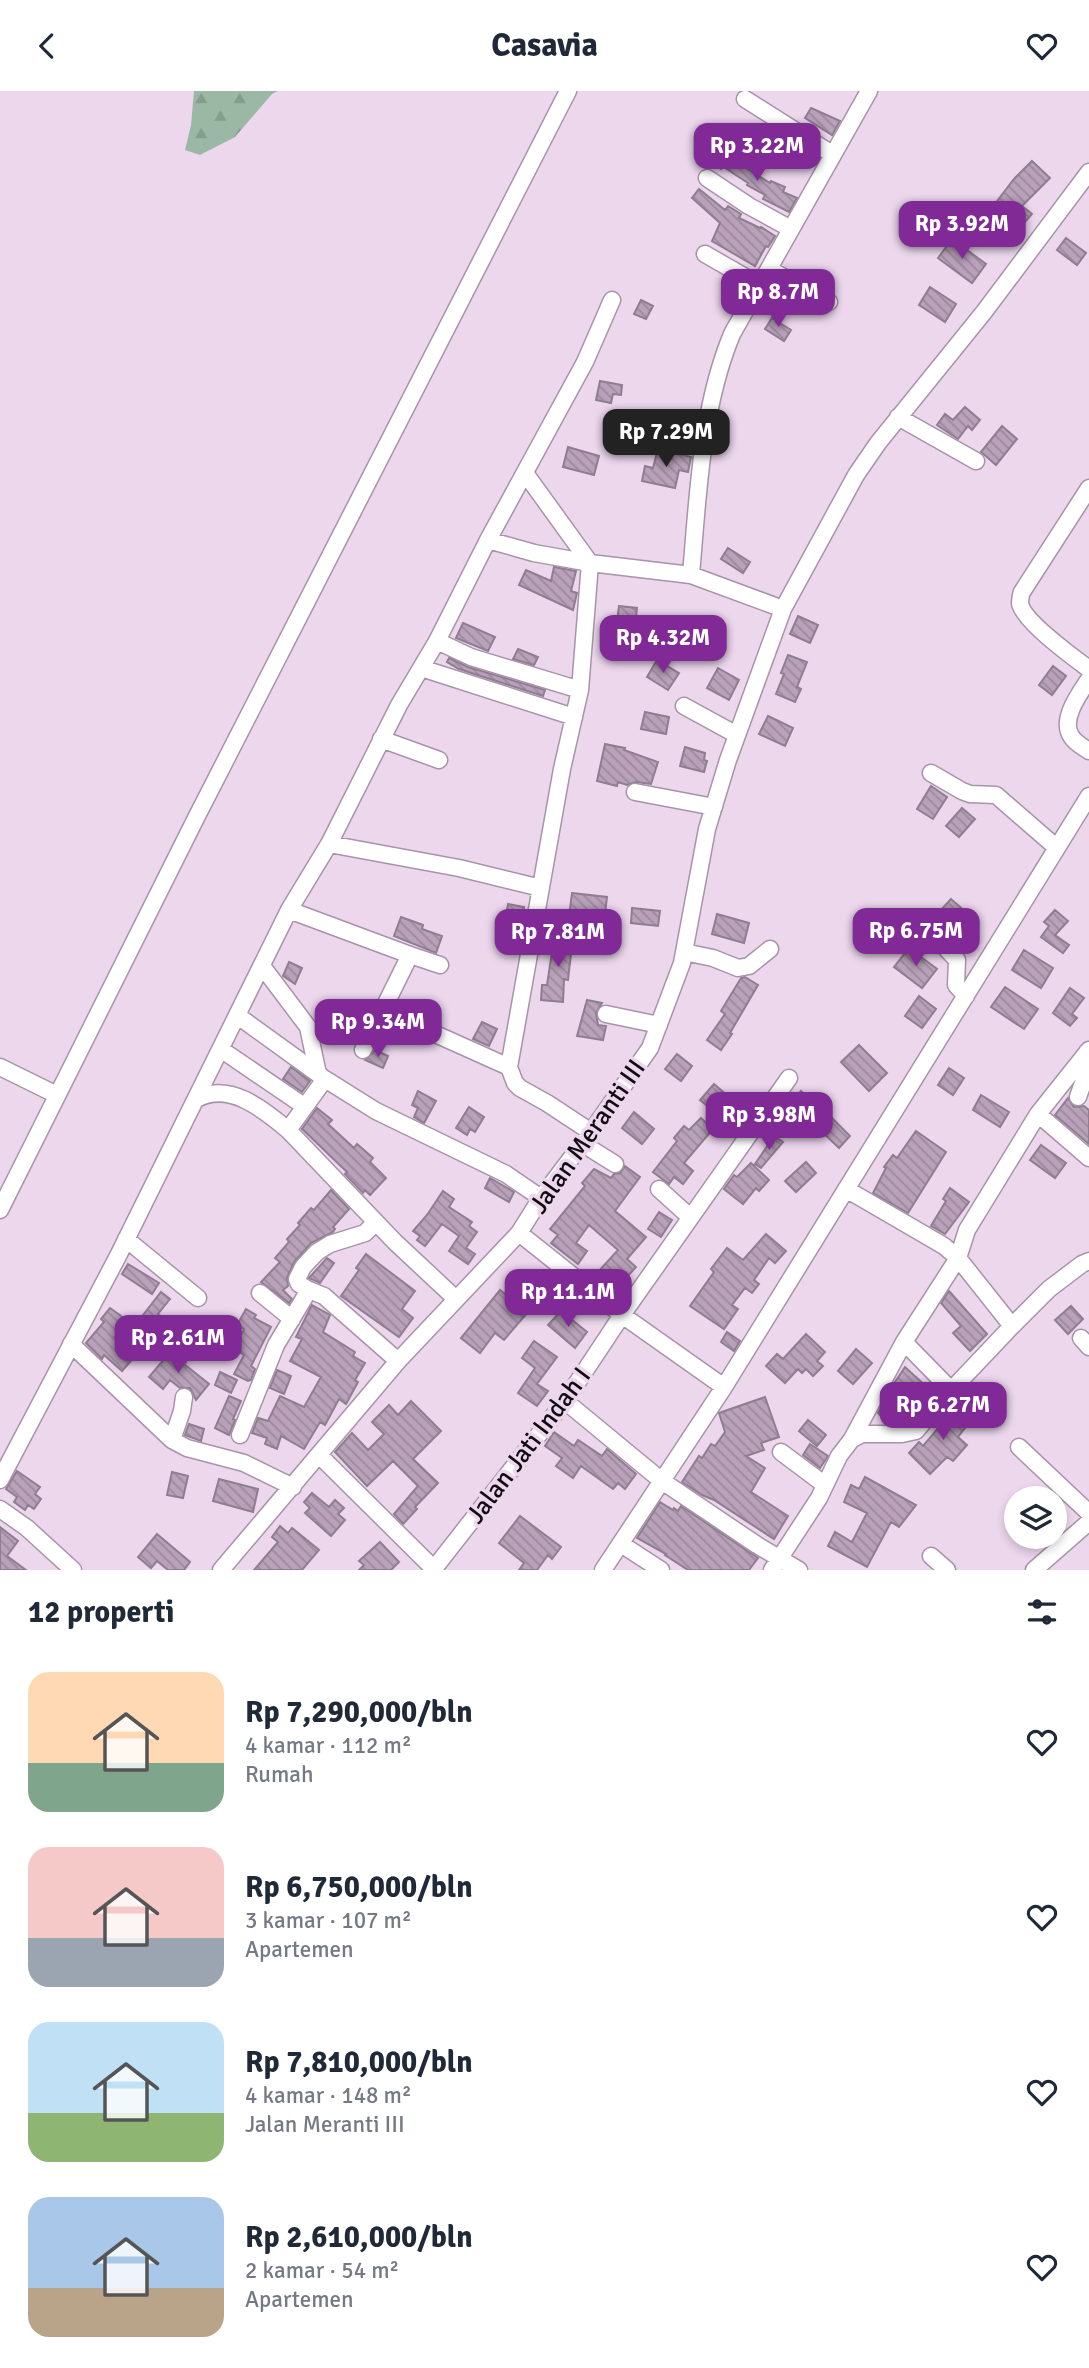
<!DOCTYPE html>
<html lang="id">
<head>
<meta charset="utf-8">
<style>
	body { margin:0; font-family:Signika,sans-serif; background:#f6f6f7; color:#1f2937; height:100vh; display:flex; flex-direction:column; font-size:26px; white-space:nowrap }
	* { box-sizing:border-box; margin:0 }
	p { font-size:23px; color:#747a83 }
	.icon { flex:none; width:38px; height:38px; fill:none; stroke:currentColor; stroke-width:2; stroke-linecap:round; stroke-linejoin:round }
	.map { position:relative; height:1479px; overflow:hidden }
	.drawer { display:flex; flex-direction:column; background:#fff; flex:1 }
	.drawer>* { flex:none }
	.fabs { position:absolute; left:1004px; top:1395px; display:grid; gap:14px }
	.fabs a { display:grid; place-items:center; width:63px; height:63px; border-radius:50%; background:#fff; box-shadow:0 4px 10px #0003; font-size:35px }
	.price { position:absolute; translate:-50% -60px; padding:0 16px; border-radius:14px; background:#802997; color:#fff; font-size:23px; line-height:46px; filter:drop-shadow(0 2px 4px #0008) }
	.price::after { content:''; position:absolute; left:50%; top:42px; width:21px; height:16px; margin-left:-10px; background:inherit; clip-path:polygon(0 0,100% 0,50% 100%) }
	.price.on { background:#222; color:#fff }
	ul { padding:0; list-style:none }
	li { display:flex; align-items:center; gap:21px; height:175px; padding:0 28px }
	li span { display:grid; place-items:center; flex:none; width:196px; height:140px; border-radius:21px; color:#555 }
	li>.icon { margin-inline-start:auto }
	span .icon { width:84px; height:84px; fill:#fffc; stroke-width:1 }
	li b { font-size:30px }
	h2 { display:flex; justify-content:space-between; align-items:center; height:84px; padding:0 28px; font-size:30px }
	header { display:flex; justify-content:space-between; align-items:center; height:91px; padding:0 28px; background:#fff; font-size:32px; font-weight:700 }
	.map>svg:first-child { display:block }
</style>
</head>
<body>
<header><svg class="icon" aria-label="back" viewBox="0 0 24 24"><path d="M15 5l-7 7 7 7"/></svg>Casavia<svg class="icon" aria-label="heart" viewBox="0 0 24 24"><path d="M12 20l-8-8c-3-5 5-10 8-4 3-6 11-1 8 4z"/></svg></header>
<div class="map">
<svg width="1089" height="1479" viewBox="0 0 1089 1479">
	<defs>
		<pattern id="forest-firs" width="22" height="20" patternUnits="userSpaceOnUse" patternTransform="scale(1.75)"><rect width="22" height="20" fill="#9bb8a5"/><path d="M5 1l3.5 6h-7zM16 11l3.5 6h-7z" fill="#849d8d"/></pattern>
		<pattern id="building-back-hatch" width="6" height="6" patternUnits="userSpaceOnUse" patternTransform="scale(1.75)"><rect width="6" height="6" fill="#b8a1b9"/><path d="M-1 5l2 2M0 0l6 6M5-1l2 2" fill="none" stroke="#9d899e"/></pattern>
	</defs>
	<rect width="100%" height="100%" fill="#ecd7ed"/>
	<path fill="url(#forest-firs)" d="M194 0H278L272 3 235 46 200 64 185 59 191 34Z"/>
	<path fill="url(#building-back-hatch)" stroke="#8f7d90" stroke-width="2" d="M811 17 840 30 832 44 805 27Z
		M719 60 770 92 771 90 785 96 783 101 797 107 789 121 763 108 765 104 747 94 748 92 722 75 721 78 711 72Z
		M1032 70 1050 87 1022 115 1032 123 1018 139 991 118 1014 88Z
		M699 98 725 119 728 115 741 123 739 127 760 137 761 136 775 145 768 156 766 155 755 175 712 150 720 132 692 107Z
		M1066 147 1086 162 1077 174 1057 159Z
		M952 148 986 173 972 192 938 167Z
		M930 196 956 213 945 231 919 214Z
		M641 209 653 215 646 228 634 223Z
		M772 227 791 239 784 250 765 238Z
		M600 290 622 294 621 304 613 303 611 312 596 309Z
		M965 316 980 329 972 339 968 335 958 348 937 334 945 323 953 329Z
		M1002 335 1017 348 996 374 981 361Z
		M568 356 599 365 594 384 563 376Z
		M658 358 691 366 688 381 679 379 675 397 642 390 645 375 653 377Z
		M728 457 750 471 743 482 721 468Z
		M554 476 576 480 571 500 577 502 573 519 519 494 526 479 551 490Z
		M619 515 637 517 635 535 647 536 645 561 613 558Z
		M798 525 818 534 810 552 790 543Z
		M463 532 495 546 488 560 456 547Z
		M518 558 538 566 534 574 513 568Z
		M788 564 807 571 797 596 801 598 795 611 776 603 784 583 781 582Z
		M449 567 468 576 545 599 543 605 459 578 447 571Z
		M657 569 679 582 668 599 647 586Z
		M1053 575 1066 585 1052 604 1039 594Z
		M718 577 739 589 729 609 707 597Z
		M645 621 669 626 666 643 641 638Z
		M768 625 793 637 785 655 759 643Z
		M605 653 625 657 624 659 658 671 651 693 636 691 627 694 618 691 617 695 597 690Z
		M685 656 705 662 704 669 707 670 704 681 680 675Z
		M931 695 947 706 933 728 917 718Z
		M962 717 975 728 959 746 946 735Z
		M572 802 607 806 604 831 569 826Z
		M951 808 975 829 955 851 943 839 930 831Z
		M508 813 524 816 522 828 506 825Z
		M632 817 660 820 658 835 631 832Z
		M1055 819 1068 830 1055 844 1069 854 1063 862 1041 846 1049 835 1044 831Z
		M717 823 749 832 744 852 712 843Z
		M401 826 423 834 422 838 442 845 436 862 394 845Z
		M555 842 573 845 568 889 564 888 563 911 541 909 542 894H547Z
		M909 857 937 878 922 897 894 876Z
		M1024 859 1053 877 1041 897 1012 879Z
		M289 871 302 877 295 893 283 885Z
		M745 886 758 894 730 942 732 943 721 959 707 949 725 923 721 920 741 887Z
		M1005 896 1038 918 1024 938 991 916Z
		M1070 897 1084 907 1072 923 1077 927 1070 935 1053 922Z
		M919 905 936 918 922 937 905 925Z
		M587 909 602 912 596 922 598 934 606 935 603 949 577 945Z
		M482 931 497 938 489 955 473 948Z
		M859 954 887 982 869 1000 841 971Z
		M375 959 388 965 383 977 365 969Z
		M677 963 692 975 681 990 665 978Z
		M291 976 310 990 302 1001 283 988Z
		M949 977 964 987 953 1004 938 994Z
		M714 993 743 1018 730 1033 700 1009Z
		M418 1000 436 1010 424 1032 414 1026 418 1017 412 1014Z
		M801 1000 815 1012 808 1021 793 1009Z
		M981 1004 1009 1021 1000 1036 973 1019Z
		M1068 1007 1074 1016 1084 1015 1089 1019V1053L1055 1024Z
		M469 1016 484 1026 475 1041 470 1038 467 1044 456 1037Z
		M317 1017 332 1029 328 1033 354 1057 357 1053 373 1067 370 1071 386 1087 370 1104 365 1099 363 1102 345 1083 347 1081 302 1038Z
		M634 1021 654 1038 642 1053 622 1037Z
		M831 1026 850 1045 839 1057 819 1038Z
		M701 1027 713 1038 684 1072 693 1080 683 1093 674 1086 669 1093 653 1081 677 1050 674 1047 684 1035 689 1039Z
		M916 1040 946 1061 908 1122 873 1102 886 1077 884 1076 893 1064 897 1067Z
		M774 1045 783 1051 761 1077 755 1073Z
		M1041 1054 1066 1072 1055 1087 1030 1069Z
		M806 1071 816 1082 796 1101 785 1090Z
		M751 1072 769 1089 759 1100 756 1097 743 1113 724 1098 734 1084 737 1086Z
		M625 1075 640 1086 615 1120 646 1146 627 1168 636 1176 625 1188 629 1191 619 1201 598 1181 618 1159 589 1134 576 1152 587 1160 578 1173 551 1152 558 1144 550 1138 585 1095 582 1092 594 1078 611 1087 614 1083 620 1082Z
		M490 1087 514 1101 509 1111 485 1097Z
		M950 1097 969 1111 945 1143 931 1135 946 1110 943 1108Z
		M331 1099 349 1118 333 1136 335 1138 333 1141 311 1152 294 1171 287 1187 288 1195 283 1199 292 1208 289 1212 261 1191 280 1171 275 1167 289 1151 287 1148 300 1134 298 1132 311 1117 314 1119Z
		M443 1100 454 1108 449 1116 472 1131 469 1135 477 1141 466 1157 475 1163 468 1173 449 1160 459 1145 442 1133 425 1155 417 1149 420 1145 413 1140 427 1124Z
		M659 1121 672 1129 661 1146 648 1138Z
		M766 1143 786 1160 775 1172 769 1167 754 1189 759 1193 752 1202 745 1197 732 1214 738 1218 724 1238 690 1215 714 1181 711 1178 727 1157 743 1169Z
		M366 1163 415 1200 402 1218 413 1227 399 1246 341 1205 359 1179 356 1177Z
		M327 1167 334 1172 320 1192 309 1187Z
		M128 1173 159 1192 152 1203 122 1183Z
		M515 1191 533 1205 524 1217 528 1221 504 1249 495 1242 480 1262 461 1247 500 1199 505 1203Z
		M949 1200 987 1243 970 1260 953 1242 961 1235 941 1212Z
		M161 1201 170 1208 158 1223 176 1237 167 1248 158 1241 160 1238 143 1224Z
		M312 1214 330 1224 323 1241 355 1261 353 1265 365 1272 355 1289 358 1291 346 1313 339 1308 325 1334 320 1331 304 1358 281 1345 277 1358 265 1353 267 1347 252 1342 258 1327 268 1330 280 1305 304 1316 321 1286 290 1270 302 1248 296 1246Z
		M1071 1215 1083 1228 1068 1243 1055 1229Z
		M110 1217 128 1230 115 1246 136 1264 122 1280 104 1264 102 1268 86 1252 104 1231 101 1228Z
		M246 1218 256 1224 254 1227 271 1236 251 1275 255 1278 251 1289 248 1290 234 1283 244 1264 234 1258 244 1238 237 1234Z
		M561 1220 587 1241 575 1257 548 1234Z
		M727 1241 740 1250 734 1260 721 1251Z
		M806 1243 825 1261 817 1270 823 1275 813 1285 806 1278 802 1282 798 1278 785 1292 766 1275 777 1263 783 1268Z
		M534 1250 557 1266 537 1293 548 1300 537 1315 518 1302 535 1277 522 1267Z
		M856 1258 872 1272 853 1293 838 1280Z
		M172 1259 186 1271 184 1273 209 1293 196 1309 190 1297H180L170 1289 163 1298 149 1286Z
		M905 1276 930 1299 899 1332 891 1325 886 1330 878 1322 884 1311 894 1300 891 1297Z
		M277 1279 291 1285 284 1303 270 1297Z
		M220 1281 237 1289 231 1302 215 1294Z
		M229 1305 241 1310 233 1328 235 1329 229 1344 215 1337Z
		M765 1306 779 1346 761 1352 764 1359 746 1365 765 1377 751 1401 788 1425 774 1448 714 1409 702 1404 682 1391 699 1365 702 1367 711 1353 715 1355 725 1341 719 1322Z
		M411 1310 441 1340 413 1368 438 1392 415 1416 417 1418 403 1433 394 1423 418 1395 393 1370 367 1395 335 1361 352 1342 368 1359 384 1343 372 1331 389 1314 398 1324Z
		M956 1316 972 1328 958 1346 967 1354 953 1370 947 1366 930 1383 909 1362 919 1351 923 1355Z
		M808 1329 826 1344 817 1355 799 1340Z
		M189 1333 204 1338 201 1350 185 1344Z
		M554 1341 574 1355 578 1349 602 1365 607 1358 636 1383 625 1398 618 1392 613 1398 581 1375 573 1387 556 1375 562 1367 545 1355Z
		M810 1353 828 1365 820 1377 803 1364Z
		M17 1380 40 1396 35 1403 41 1408 34 1418 28 1414 25 1419 14 1411 17 1406 6 1398Z
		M172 1381 188 1385 183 1407 167 1404Z
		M865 1386 916 1414 899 1436 891 1431 867 1476 828 1455 835 1441 852 1451 867 1422 844 1411 851 1394 859 1398Z
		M219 1388 258 1398 253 1421 213 1410Z
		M312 1402 329 1416 335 1409 344 1417 338 1423 345 1429 331 1445 305 1422 310 1417 304 1411Z
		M660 1411 673 1419 674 1417 678 1420 681 1415 758 1467 749 1479H688L665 1464 666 1463 637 1447Z
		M520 1425 561 1456 552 1468 548 1464 537 1479H519L524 1472 499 1452Z
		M280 1435 288 1442 292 1437 319 1459 302 1479H254L278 1451 272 1446Z
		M0 1436 18 1450 7 1465 26 1479H0Z
		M157 1443 190 1471 184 1479H168L157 1470 151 1477 138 1466Z
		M380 1451 399 1471 391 1479H359L364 1474 359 1470Z"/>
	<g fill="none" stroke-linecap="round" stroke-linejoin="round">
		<defs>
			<path id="minor" d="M745 8 832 63
				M707 87 749 115 791 138
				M705 163 759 194
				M769 178 829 211
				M898 326 976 370
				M525 382 590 472 580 599
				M1089 397 1022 501C1021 502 1020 510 1020 512 1022 529 1074 567 1089 578
				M488 449 585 271 612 209
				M691 484C698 404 701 318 732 243L869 0
				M421 577 574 626
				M1089 588C1080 602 1060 628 1071 645 1075 652 1083 656 1089 660
				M684 615 737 644
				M381 648 439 669
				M931 682 962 700 970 703 996 704 1057 757
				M635 701 714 716
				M329 753 459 777 541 797
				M289 819 410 864 363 959
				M935 846 957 869 956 894 966 905
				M684 861 713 867 738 877 749 875 770 858
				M410 864 440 874
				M262 875 308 936 318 983
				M606 923 659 934
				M238 925 321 985
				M422 937 509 976
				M222 959 304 1015
				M0 976 57 1004
				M1078 1006 1089 975 1087 961
				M195 1009C228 989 263 1018 288 1039
				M1038 1023 1089 1067
				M591 1041 547 1012 520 997 515 992 509 976 562 678 580 599 471 566 437 550 488 449 534 462 590 472 691 484 783 518
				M583 1053 615 1073
				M659 1098 690 1126
				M846 1098 944 1155 958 1167 1012 1235
				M0 1119 196 727 568 0
				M519 1142 622 1224 724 1296
				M126 1148 198 1207
				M309 1199 299 1193 297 1188 303 1176 317 1161 330 1153 365 1142 376 1131
				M260 1202 292 1228
				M456 1208 395 1151 288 1039 325 988 376 1020 506 1083 541 1107
				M1081 1247 1089 1256
				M71 1253 172 1349 187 1357 244 1372 293 1396
				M951 1299 904 1251 958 1167 967 1139 1038 1023 1089 959
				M565 1310 662 1390 757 1454 799 1479
				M240 1344 276 1254 309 1199 324 1205 398 1270
				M852 1348 904 1251
				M172 1349 182 1320 184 1306
				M1019 1356 1089 1422
				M781 1361 825 1394
				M319 1364 434 1478
				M0 1389 118 1165 289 819 329 753 399 614 437 550
				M0 1418 27 1437 73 1479
				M621 1453 661 1479
				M931 1465 947 1479
				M221 1479 398 1270 519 1142 541 1107 591 1041 650 957 682 872 707 738 728 669 783 518 856 384 878 352 984 221 1089 81
				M433 1479 565 1310 622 1224 789 987
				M603 1479 724 1296 1089 705
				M772 1479 819 1407 839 1365 852 1348 862 1343H902L916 1340 940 1311 1012 1235 1049 1198 1082 1173 1089 1170
				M1034 1479 1089 1431"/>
		</defs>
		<use href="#minor" stroke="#a794a8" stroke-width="19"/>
		<use href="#minor" stroke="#fff" stroke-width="16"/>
	</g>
	<g text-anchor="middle" stroke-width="7" stroke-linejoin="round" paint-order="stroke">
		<g font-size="26" fill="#110b12" stroke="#ecd7ed">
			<text transform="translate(587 1045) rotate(-55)" y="9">Jalan Meranti III</text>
			<text transform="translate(528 1354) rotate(-53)" y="9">Jalan Jati Indah I</text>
		</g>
	</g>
</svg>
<div class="fabs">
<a><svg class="icon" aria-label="layers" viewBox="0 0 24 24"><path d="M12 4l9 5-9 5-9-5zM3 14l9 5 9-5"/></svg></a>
</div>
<b class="price" style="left:757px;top:92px">Rp 3.22M</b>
<b class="price" style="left:962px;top:170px">Rp 3.92M</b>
<b class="price" style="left:778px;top:238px">Rp 8.7M</b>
<b class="price on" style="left:666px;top:378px">Rp 7.29M</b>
<b class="price" style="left:663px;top:584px">Rp 4.32M</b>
<b class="price" style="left:916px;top:877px">Rp 6.75M</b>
<b class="price" style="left:558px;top:878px">Rp 7.81M</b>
<b class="price" style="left:378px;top:968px">Rp 9.34M</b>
<b class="price" style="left:769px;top:1061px">Rp 3.98M</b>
<b class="price" style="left:568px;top:1238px">Rp 11.1M</b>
<b class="price" style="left:178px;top:1284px">Rp 2.61M</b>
<b class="price" style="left:943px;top:1351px">Rp 6.27M</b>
</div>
<section class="drawer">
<h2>12 properti<svg class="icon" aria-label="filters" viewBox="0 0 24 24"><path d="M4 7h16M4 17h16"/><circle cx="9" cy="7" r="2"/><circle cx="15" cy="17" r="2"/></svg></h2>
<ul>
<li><span style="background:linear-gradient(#ffd9b3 65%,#7fa58c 0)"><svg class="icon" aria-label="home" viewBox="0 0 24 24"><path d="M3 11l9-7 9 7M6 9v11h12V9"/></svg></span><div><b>Rp 7,290,000/bln</b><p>4 kamar · 112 m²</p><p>Rumah</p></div><svg class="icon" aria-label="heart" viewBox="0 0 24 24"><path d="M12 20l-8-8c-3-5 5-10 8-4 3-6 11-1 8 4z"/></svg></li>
<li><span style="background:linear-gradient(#f6c9c9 65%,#9aa5b1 0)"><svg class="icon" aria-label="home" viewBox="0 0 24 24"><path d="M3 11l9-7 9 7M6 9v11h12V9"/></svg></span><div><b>Rp 6,750,000/bln</b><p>3 kamar · 107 m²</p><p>Apartemen</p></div><svg class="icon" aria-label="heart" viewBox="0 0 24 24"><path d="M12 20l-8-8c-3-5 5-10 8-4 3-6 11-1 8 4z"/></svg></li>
<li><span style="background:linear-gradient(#bfe0f5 65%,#8fb573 0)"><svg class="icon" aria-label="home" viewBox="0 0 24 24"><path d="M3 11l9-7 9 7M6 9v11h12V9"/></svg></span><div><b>Rp 7,810,000/bln</b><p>4 kamar · 148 m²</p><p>Jalan Meranti III</p></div><svg class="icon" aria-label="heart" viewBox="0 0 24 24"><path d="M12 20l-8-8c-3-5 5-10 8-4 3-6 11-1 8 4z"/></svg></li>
<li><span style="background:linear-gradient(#a9c7e8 65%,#b9a48a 0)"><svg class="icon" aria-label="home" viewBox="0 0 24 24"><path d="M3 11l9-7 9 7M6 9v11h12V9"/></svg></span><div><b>Rp 2,610,000/bln</b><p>2 kamar · 54 m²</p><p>Apartemen</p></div><svg class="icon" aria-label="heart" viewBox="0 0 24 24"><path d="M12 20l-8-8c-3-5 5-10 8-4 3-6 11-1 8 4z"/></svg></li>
</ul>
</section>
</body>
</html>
